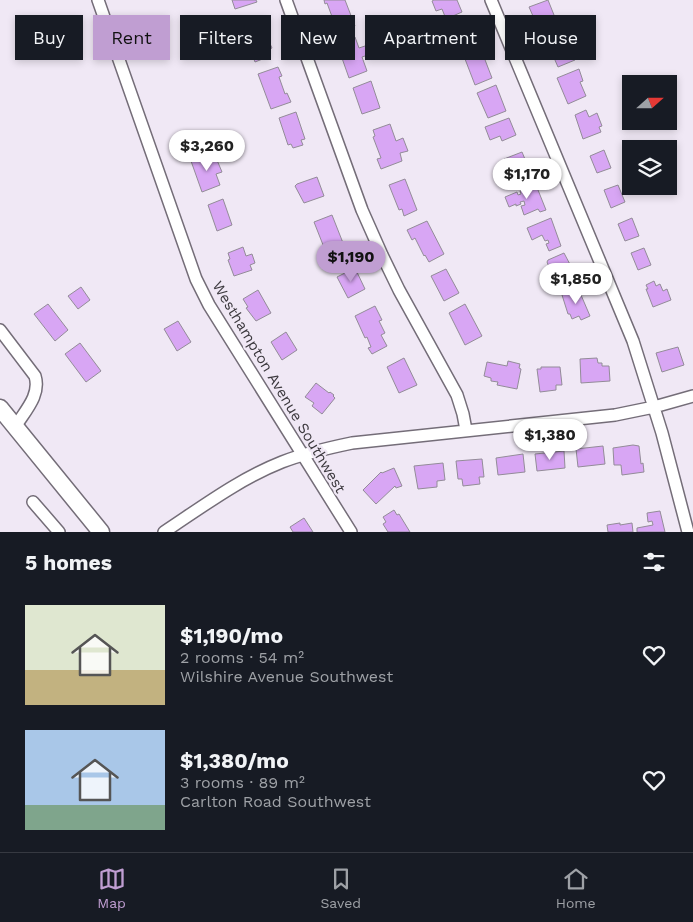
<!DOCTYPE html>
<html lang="en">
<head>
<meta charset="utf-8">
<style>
	body { margin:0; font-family:"Work Sans",sans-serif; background:#20242c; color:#f1f3f6; height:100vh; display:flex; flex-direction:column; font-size:19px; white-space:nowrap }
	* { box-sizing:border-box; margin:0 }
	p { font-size:16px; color:#9ea1a6 }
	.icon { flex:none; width:28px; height:28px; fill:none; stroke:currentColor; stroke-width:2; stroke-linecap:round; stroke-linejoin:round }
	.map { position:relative; height:532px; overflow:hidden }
	.sheet { display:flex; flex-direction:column; background:#171b24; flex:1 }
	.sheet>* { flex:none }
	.hud { position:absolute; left:15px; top:15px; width:664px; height:45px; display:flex; gap:10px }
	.needle { width:32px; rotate:69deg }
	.tools { position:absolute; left:622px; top:75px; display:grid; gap:10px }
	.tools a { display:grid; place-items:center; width:55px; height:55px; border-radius:0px; background:#171b24; box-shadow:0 2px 8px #0003; font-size:25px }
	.price { position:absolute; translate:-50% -42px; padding:0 11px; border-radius:18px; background:#fff; color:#222; font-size:16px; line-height:32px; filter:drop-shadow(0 1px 2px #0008) }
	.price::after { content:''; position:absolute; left:50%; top:30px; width:15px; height:11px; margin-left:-8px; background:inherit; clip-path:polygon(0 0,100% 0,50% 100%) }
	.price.on { background:#c09ed2; color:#111 }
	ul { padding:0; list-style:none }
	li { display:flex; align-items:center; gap:15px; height:125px; padding:0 25px }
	li span { display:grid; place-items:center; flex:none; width:140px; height:100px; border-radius:0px; color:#555 }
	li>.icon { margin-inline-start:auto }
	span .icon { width:60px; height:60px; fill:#fffc; stroke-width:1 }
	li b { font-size:21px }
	h2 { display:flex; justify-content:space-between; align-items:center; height:60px; padding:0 25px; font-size:21px }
	.chip { padding:0 18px; border-radius:0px; background:#171b24; box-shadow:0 2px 8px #0003; font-size:18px; line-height:45px }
	.chip.on { background:#c09ed2; color:#111 }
	.dock { display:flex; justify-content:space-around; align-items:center; height:70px; border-top:1px solid #363941; background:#171b24; font-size:14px; color:#9ea1a6 }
	.dock a { display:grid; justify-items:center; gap:2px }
	.dock .on { color:#c09ed2 }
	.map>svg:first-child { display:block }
</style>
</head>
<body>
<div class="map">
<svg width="693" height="532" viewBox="0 0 693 532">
	<rect width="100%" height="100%" fill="#f0e8f5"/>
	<path fill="#d8a6f4" stroke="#938c98" d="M232 0H256L257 2 235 9Z
		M324 0H345L355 26 341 32 337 21 334 22 327 3 325 4Z
		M434 0H457L462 12 446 19 442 9 436 11 432 1Z
		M548 0 558 25 540 32 529 7Z
		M260 17 265 28 263 29 272 48 268 50 270 56 255 62 250 49 245 51 242 41 247 39 242 24Z
		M467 18 471 28 473 27 475 32H473L479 45 460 53 448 26Z
		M565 35 566 37 571 35 574 42 568 45 575 60 558 67 551 51 547 52 543 44Z
		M355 37 359 48 368 45 371 54 362 57 367 71 349 78 337 44Z
		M482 52 492 78 475 85 465 59Z
		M278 67 282 76 279 77 285 94 287 93 291 102 271 109 258 74Z
		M579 69 583 81 580 82 586 96 568 104 557 78Z
		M371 81 380 108 362 114 353 88Z
		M496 85 506 111 488 118 477 93Z
		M586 110 589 117 597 113 602 126 599 127 601 132 583 139 575 115Z
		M296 112 305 139 301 140 303 145 293 148 291 144 288 145 279 118Z
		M509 118 516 135 502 141 500 136 490 140 485 127Z
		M390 124 396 141 403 138 408 151 400 153 402 161 381 169 377 159 381 158 373 137 375 136 373 130Z
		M604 150 611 168 597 173 590 156Z
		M522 152 527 164 524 165 527 171 524 172 525 176 517 179 516 175 511 177 504 159Z
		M214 153 222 172 216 174 220 185 202 192 191 161Z
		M317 177 324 196 304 203 295 186 297 184Z
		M405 179 417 210 404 216 402 209 399 210 389 185Z
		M536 185 546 210 540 212 538 209 524 215 521 206 525 205 524 201 520 202 521 204 516 206V204L509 207 505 197 517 192 518 195 521 194 520 191Z
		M618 185 625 202 611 208 604 190Z
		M223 199 232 225 217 231 208 205Z
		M332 215 345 248 327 255 314 222Z
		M551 218 561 246 549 251 546 244 549 243 548 240 545 241 542 235 532 240 527 228Z
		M632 218 639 236 625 241 618 224Z
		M427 221 444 254 429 262 425 255 424 256 415 238 412 240 407 230Z
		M243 247 246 256 252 254 255 263 250 265 252 270 234 276 228 260 230 259 228 253Z
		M644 248 651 265 638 270 631 253Z
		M564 253 574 272 572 273 576 281 567 285 566 281 556 284 547 262 548 260Z
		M355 268 365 289 348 298 337 277Z
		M446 269 459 293 444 301 431 276Z
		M654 281 656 286 660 284 663 291 667 289 671 300 653 307 646 289H648L646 285Z
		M81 287 90 300 78 309 68 296Z
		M578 288 590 316 581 320 579 316 572 319 570 314H568L562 295Z
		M258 290 271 313 256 321 246 308 248 307 243 299Z
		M48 304 68 330 55 341 34 314Z
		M465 304 482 336 465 345 449 313Z
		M375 306 382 320 379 321 385 333 381 335 387 346 372 354 368 348 371 347 367 337 365 338 355 316Z
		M178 321 191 342 177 351 164 329Z
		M286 332 297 350 282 360 271 342Z
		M80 343 101 371 86 382 65 354Z
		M678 347 684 365 662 372 656 353Z
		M404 358 417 385 399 393 387 367Z
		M597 358 598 363H602V366H609L610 381 581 383 580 359Z
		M508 361 520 364 519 368 521 369 517 389 497 385 498 382 491 381V378L484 376 487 362 507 366Z
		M541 367H560L562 385H556V390L540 392 537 369H541Z
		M316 383 329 393 330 392 334 395 333 396 335 398 322 414 312 406 314 403 305 397Z
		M633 445 639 446 641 464 643 463 644 472 622 475 621 465H614L613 448Z
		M603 446 605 464 578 467 576 449Z
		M564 451 565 468 537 471 535 454Z
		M523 454 525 472 498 475 496 458Z
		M482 459 484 477H479L480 484 463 486 462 479H458L456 461Z
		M443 463 445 480 437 481V487L418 489 414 466Z
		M394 468 402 486 396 488 395 486 376 504 363 490 381 472 382 473Z
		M394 510 397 515 399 514 410 532H388L383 524 386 522 383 517Z
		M660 511 665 532H637V528L653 525 652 521 648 522 647 513Z
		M304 518 313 532H293L290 527Z
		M620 523V525L632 523 633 532H608L607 525Z"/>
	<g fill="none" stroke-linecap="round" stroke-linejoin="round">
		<defs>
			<path id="street" d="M98 0 196 279 209 305 351 532
				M286 0 362 210 382 255 399 290 457 395 463 414 466 430
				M491 0 633 341 662 433 688 532
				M0 330 35 376C41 395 25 411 15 427
				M33 502 59 532
				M164 532C202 507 239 479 282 462 305 453 328 448 352 443L615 415 654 407 693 396"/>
			<path id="secondary" d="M0 408 101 532"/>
		</defs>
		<use href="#street" stroke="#746d78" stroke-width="14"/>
		<use href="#secondary" stroke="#746d78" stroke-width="19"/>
		<use href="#street" stroke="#fff" stroke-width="11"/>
		<use href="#secondary" stroke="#fff" stroke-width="16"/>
	</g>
	<g text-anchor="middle" stroke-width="4.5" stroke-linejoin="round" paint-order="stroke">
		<g font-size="15" fill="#3c393e" stroke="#f0e8f5">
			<text transform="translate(279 387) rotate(59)" y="5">Westhampton Avenue Southwest</text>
		</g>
	</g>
</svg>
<div class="tools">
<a><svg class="needle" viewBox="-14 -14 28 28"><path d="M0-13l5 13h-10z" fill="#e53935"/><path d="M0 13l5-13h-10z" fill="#9ea1a6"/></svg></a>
<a><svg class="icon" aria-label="layers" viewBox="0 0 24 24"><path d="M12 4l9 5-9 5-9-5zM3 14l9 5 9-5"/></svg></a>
</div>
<b class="price" style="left:207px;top:172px">$3,260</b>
<b class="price" style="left:527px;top:200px">$1,170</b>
<b class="price on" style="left:351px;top:283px">$1,190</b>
<b class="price" style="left:576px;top:305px">$1,850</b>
<b class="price" style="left:550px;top:461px">$1,380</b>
<div class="hud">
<a class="chip">Buy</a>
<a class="chip on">Rent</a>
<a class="chip">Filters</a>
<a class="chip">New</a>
<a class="chip">Apartment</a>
<a class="chip">House</a>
</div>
</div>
<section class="sheet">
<h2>5 homes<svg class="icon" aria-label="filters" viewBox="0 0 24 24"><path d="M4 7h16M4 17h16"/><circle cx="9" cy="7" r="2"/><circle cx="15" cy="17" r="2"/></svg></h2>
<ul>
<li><span style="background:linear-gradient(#dfe7d0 65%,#c2b280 0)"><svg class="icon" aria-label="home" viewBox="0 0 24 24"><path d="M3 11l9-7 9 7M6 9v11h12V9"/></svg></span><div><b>$1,190/mo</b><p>2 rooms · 54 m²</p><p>Wilshire Avenue Southwest</p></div><svg class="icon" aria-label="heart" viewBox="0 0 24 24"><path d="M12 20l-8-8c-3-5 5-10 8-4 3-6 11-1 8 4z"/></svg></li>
<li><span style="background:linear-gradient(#a9c7e8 75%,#7fa58c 0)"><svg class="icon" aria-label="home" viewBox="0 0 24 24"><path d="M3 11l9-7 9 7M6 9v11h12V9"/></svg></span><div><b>$1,380/mo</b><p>3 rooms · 89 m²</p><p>Carlton Road Southwest</p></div><svg class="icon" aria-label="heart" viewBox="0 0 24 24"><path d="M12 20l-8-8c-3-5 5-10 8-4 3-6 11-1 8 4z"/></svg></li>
</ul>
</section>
<nav class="dock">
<a class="on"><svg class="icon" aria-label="map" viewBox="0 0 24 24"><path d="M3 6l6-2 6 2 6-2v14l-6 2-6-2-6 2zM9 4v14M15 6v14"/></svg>Map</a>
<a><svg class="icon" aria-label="saved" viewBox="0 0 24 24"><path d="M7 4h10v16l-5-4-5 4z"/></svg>Saved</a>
<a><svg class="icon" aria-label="home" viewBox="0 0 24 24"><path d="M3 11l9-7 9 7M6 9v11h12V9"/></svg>Home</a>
</nav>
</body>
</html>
